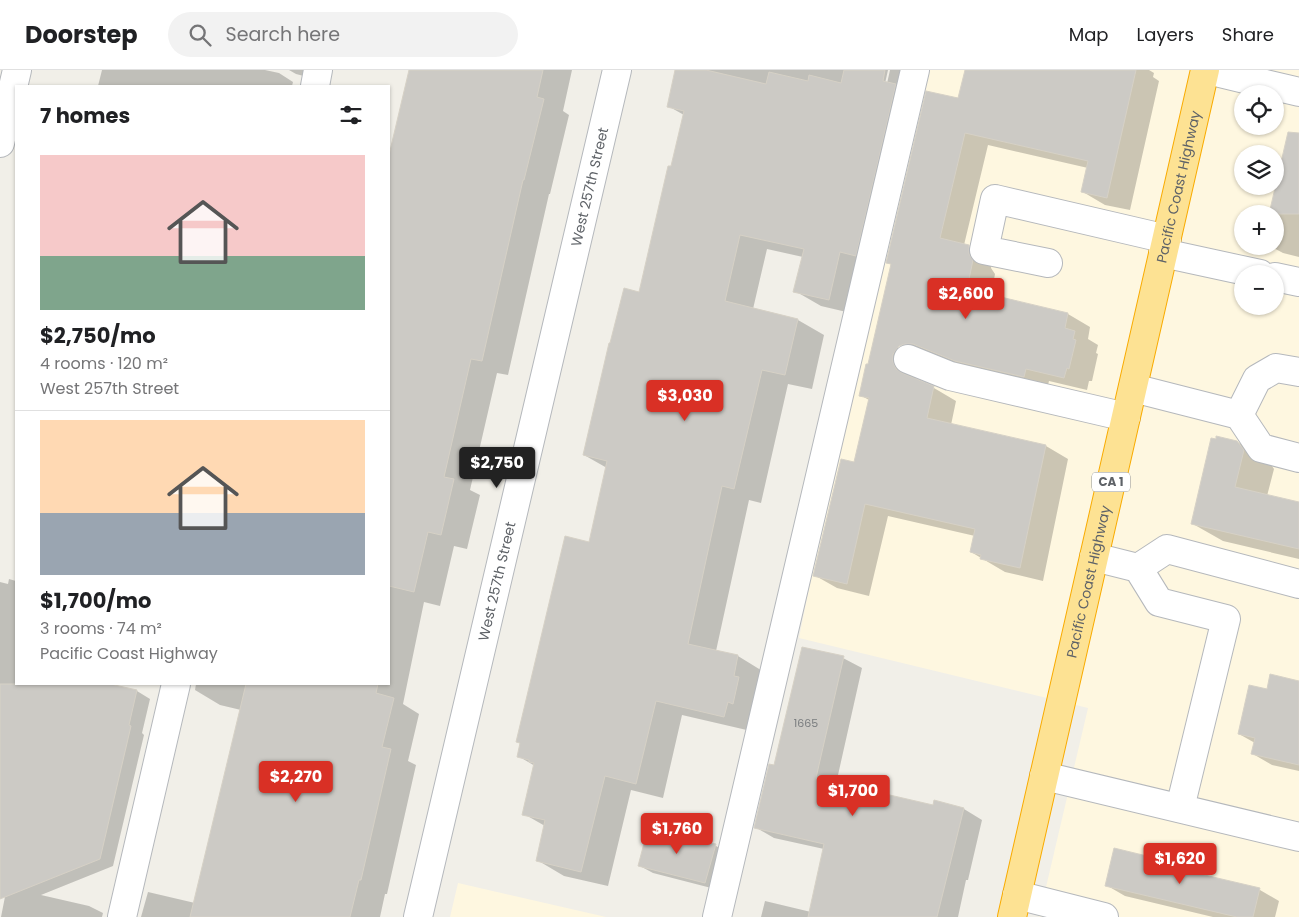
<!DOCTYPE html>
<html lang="en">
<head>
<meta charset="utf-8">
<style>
	body { margin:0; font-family:Poppins,sans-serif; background:#f2f2f2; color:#202124; height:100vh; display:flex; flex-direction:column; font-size:19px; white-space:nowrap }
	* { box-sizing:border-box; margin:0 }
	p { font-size:16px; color:#757577 }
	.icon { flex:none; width:28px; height:28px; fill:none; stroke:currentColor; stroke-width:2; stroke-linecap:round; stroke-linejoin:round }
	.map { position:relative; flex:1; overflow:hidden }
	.drawer { position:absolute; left:15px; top:15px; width:375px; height:600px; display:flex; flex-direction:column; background:#fff; border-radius:0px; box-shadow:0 1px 4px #0004 }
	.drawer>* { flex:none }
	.fabs { position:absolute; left:1234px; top:15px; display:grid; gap:10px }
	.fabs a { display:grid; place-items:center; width:50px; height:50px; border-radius:50%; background:#fff; box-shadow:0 1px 4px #0004; font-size:25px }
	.price { position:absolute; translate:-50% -42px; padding:0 11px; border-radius:5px; background:#d93025; color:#fff; font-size:16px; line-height:32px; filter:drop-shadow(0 1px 2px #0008) }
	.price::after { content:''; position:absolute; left:50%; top:30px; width:15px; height:11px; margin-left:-8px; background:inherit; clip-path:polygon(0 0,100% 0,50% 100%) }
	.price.selected { background:#222; color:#fff }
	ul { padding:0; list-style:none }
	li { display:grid; align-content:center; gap:10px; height:265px; padding:0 25px }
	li+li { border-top:1px solid #e0e0e0 }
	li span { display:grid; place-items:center; height:155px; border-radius:0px; color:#555 }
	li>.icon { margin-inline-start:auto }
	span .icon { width:90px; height:90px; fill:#fffc; stroke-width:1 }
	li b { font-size:21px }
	h2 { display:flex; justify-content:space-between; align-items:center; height:60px; padding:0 25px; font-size:21px }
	header { display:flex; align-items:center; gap:30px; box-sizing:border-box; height:70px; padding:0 25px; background:#fff; border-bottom:1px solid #e0e0e0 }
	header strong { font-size:24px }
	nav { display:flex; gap:28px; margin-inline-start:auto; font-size:18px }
	.search { width:350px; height:45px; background:#f2f2f2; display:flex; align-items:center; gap:12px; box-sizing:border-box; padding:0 18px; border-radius:28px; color:#757577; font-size:19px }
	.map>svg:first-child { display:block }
</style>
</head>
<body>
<header>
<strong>Doorstep</strong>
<div class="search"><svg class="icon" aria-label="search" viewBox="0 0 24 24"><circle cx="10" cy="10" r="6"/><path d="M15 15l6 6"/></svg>Search here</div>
<nav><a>Map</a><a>Layers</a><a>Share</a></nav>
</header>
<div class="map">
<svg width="1299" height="847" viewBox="0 0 1299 847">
	<rect width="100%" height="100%" fill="#f1efe8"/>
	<path fill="#fef7e0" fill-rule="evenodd" d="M913 0H1299V847H1039L1088 638 799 568ZM1242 24H1275V56H1242ZM1242 84H1275V116H1242ZM1242 144H1275V176H1242ZM1242 204H1275V236H1242Z
		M458 813 606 847H450Z"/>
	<path fill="#0003" fill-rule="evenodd" d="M102 0H265L279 3 293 12 292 16H98Z
		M289 0H330L327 12 296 4Z
		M410 0H572L563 41 569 45 550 124H549L508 305 497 303 470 420 480 425 467 479 454 476 440 536 424 532 403 634 419 644 408 691 416 695 387 824H385L380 847H141L148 822 195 833 241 640 220 635 195 620 196 614H389V90Z
		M676 0H888L884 18H886L890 0H919L855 244 821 236 795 221 803 187 767 179 753 239 798 250 824 265 812 319 788 314 761 433 749 430 716 581 738 586 764 602 751 661 682 645 663 728 631 720 608 816 564 806 537 790 545 756 524 744 535 696 518 686 521 674 518 672 590 473 607 398 584 385 640 223 672 98 684 45 668 36Z
		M967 0H1149L1154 3 1153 7 1159 11 1130 140 1105 135 1083 122 1088 98 988 75 964 175 992 189 991 198 995 204 991 226 1068 244 1090 257 1088 269 1098 275 1096 283 1098 284 1092 311H1089L1087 320 1049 311 1047 319 915 305 917 311 934 318 956 331 951 355 1046 376 1068 389 1043 511 1005 502 971 482 975 466 888 446 869 526 837 518 814 505 855 393 869 330 860 325 869 296 892 195 887 192 959 30ZM912 270 913 272 898 279V276Z
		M1299 100V187L1283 183 1270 176H1275V144Z
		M1217 370 1237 372 1268 390 1274 399 1267 426 1299 433V489L1223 471 1193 454Z
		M9 509 16 511V614H104L137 621 150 629 142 663 144 665 113 796 41 825 89 836 103 843 102 847H1L14 781 0 778V512L8 514Z
		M843 588 862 598 836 714 934 736 964 739 982 750 968 810H966L958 847H761L765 831 811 842 824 779 774 768 755 757 775 697Z
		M1299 612V701L1272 695 1253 684 1255 673 1239 664 1268 621Z
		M649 759 716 776 729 783 719 820 653 803 640 796Z
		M1115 779 1184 796 1200 805 1260 820 1279 831 1275 847H1213L1125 826 1106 815Z"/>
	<path fill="#cccac5" stroke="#d6d1c6" d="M409 0H543L537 27 544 29 524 110H523L482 291 471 289 444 407 454 409 441 465 428 462 414 522 389 516V85Z
		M675 0H706L766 14 769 2 808 11 809 5 841 13 844 0H885L883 11 896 14 856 186 840 182 829 230 793 222 804 179 740 165 725 231 798 249 785 305 762 300 734 419 722 416 688 574 738 585 734 606 739 607 733 634 728 632 724 647 656 631 636 714 605 706 581 802 536 791 545 750 522 745 534 693 529 692V690L517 687 520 673 516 672 565 466 589 472 607 391 583 385 609 273H610L624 218 639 222 668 96H671L684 41 667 37Z
		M965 0H1136L1107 128 1081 122 1088 91 965 63 940 168 969 175V184L973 190 967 219 1068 243 1065 258 1075 261 1073 269 1076 270 1069 299 1067 298 1064 308 1026 299 1024 307 955 291 913 274H905L899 276 893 284V292L896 299 902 303 934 316 927 348 1046 375 1020 498 980 489 981 485 970 482 975 459 865 434 847 514 813 506 841 389 854 392 869 328 859 326 866 294H868L891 194 886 193 926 21 958 28Z
		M1288 62 1299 63V144H1269Z
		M1216 366 1237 371 1244 380 1235 417 1299 432V479L1191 454 1211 368 1216 369Z
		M802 577 844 586 816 708 933 735 934 730 964 738 937 847H808L824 774 754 758 769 694 774 695Z
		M1270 604 1299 611V695L1251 684 1255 668 1238 664 1249 615 1267 619Z
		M0 614H110L137 620 129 655 131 656 100 789 0 829Z
		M246 614H378L376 623 394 628 382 677 391 679 361 810H359L350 847H190Z
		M648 758 716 774 705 813 638 796Z
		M1114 778 1184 795 1183 800 1260 818 1253 847H1237L1105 816Z"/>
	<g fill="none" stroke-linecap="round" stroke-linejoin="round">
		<defs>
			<g id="minor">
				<path d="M1207 0 1299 22"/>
				<path d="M315 16 318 0"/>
				<path d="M0 73 17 0"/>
				<path d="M1163 183 1260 204"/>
				<path d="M1048 193 984 180 995 129 1167 169"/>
				<path d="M1275 207 1299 212"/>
				<path d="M908 289 950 306 1126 347"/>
				<path d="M1133 318 1239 345 1261 378 1299 388"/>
				<path d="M1239 345 1257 309 1276 298 1299 302"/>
				<path d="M1094 487 1138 498 1159 532 1226 549 1180 738"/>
				<path d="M1138 498 1167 479 1299 514"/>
				<path d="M1044 706 1299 767"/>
				<path d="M1017 825 1104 847"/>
				<path d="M122 847 176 614"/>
				<path id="s1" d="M418 847 617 0"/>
				<path d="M717 847 915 0"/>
			</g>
			<g id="highway">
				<path id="s2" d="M1012 847 1205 0"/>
			</g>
		</defs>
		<use href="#minor" stroke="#b5b8bc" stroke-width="30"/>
		<use href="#highway" stroke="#f9ab00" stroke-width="30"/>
		<use href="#minor" stroke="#fff" stroke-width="28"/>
		<use href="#highway" stroke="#fde293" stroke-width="28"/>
	</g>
	<g text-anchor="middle" stroke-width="4" stroke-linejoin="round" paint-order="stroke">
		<g font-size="11" fill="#7a7d7f">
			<text x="806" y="657">1665</text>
		</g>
		<rect fill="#fff" stroke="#8f9295" stroke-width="1" x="1092" y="402.5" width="38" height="19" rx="4"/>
		<g font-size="12" font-weight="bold" fill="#5f6368">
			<text x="1111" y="416">CA 1</text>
		</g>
		<g font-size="14" fill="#5f6368" stroke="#fff">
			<text dy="5" stroke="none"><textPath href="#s2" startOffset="749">Pacific Coast Highway</textPath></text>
			<text dy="5" stroke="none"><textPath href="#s1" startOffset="750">West 257th Street</textPath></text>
			<text dy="5" stroke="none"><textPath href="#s1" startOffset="345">West 257th Street</textPath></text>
			<text dy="5" stroke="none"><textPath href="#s2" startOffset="344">Pacific Coast Highway</textPath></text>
		</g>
	</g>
</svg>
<div class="fabs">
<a><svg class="icon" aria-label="locate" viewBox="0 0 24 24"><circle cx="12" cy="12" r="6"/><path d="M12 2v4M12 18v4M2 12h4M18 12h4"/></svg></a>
<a><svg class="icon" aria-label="layers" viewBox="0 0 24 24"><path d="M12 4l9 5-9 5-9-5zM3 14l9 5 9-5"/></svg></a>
<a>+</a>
<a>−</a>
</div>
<b class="price" style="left:966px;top:250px">$2,600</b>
<b class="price" style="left:685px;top:352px">$3,030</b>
<b class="price selected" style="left:497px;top:419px">$2,750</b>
<b class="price" style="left:296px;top:733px">$2,270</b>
<b class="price" style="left:853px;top:747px">$1,700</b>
<b class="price" style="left:677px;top:785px">$1,760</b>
<b class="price" style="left:1180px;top:815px">$1,620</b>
<section class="drawer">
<h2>7 homes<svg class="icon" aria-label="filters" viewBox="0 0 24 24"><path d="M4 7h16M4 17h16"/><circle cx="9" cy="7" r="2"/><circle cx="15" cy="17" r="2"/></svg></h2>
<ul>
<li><span style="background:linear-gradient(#f6c9c9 65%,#7fa58c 0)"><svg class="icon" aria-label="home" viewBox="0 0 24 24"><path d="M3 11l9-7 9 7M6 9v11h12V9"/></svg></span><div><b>$2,750/mo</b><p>4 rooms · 120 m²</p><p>West 257th Street</p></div></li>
<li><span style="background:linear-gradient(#ffd9b3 60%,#9aa5b1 0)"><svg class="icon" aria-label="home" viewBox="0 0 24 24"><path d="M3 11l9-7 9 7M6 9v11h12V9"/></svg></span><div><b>$1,700/mo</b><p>3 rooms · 74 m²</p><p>Pacific Coast Highway</p></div></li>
</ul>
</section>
</div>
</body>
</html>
